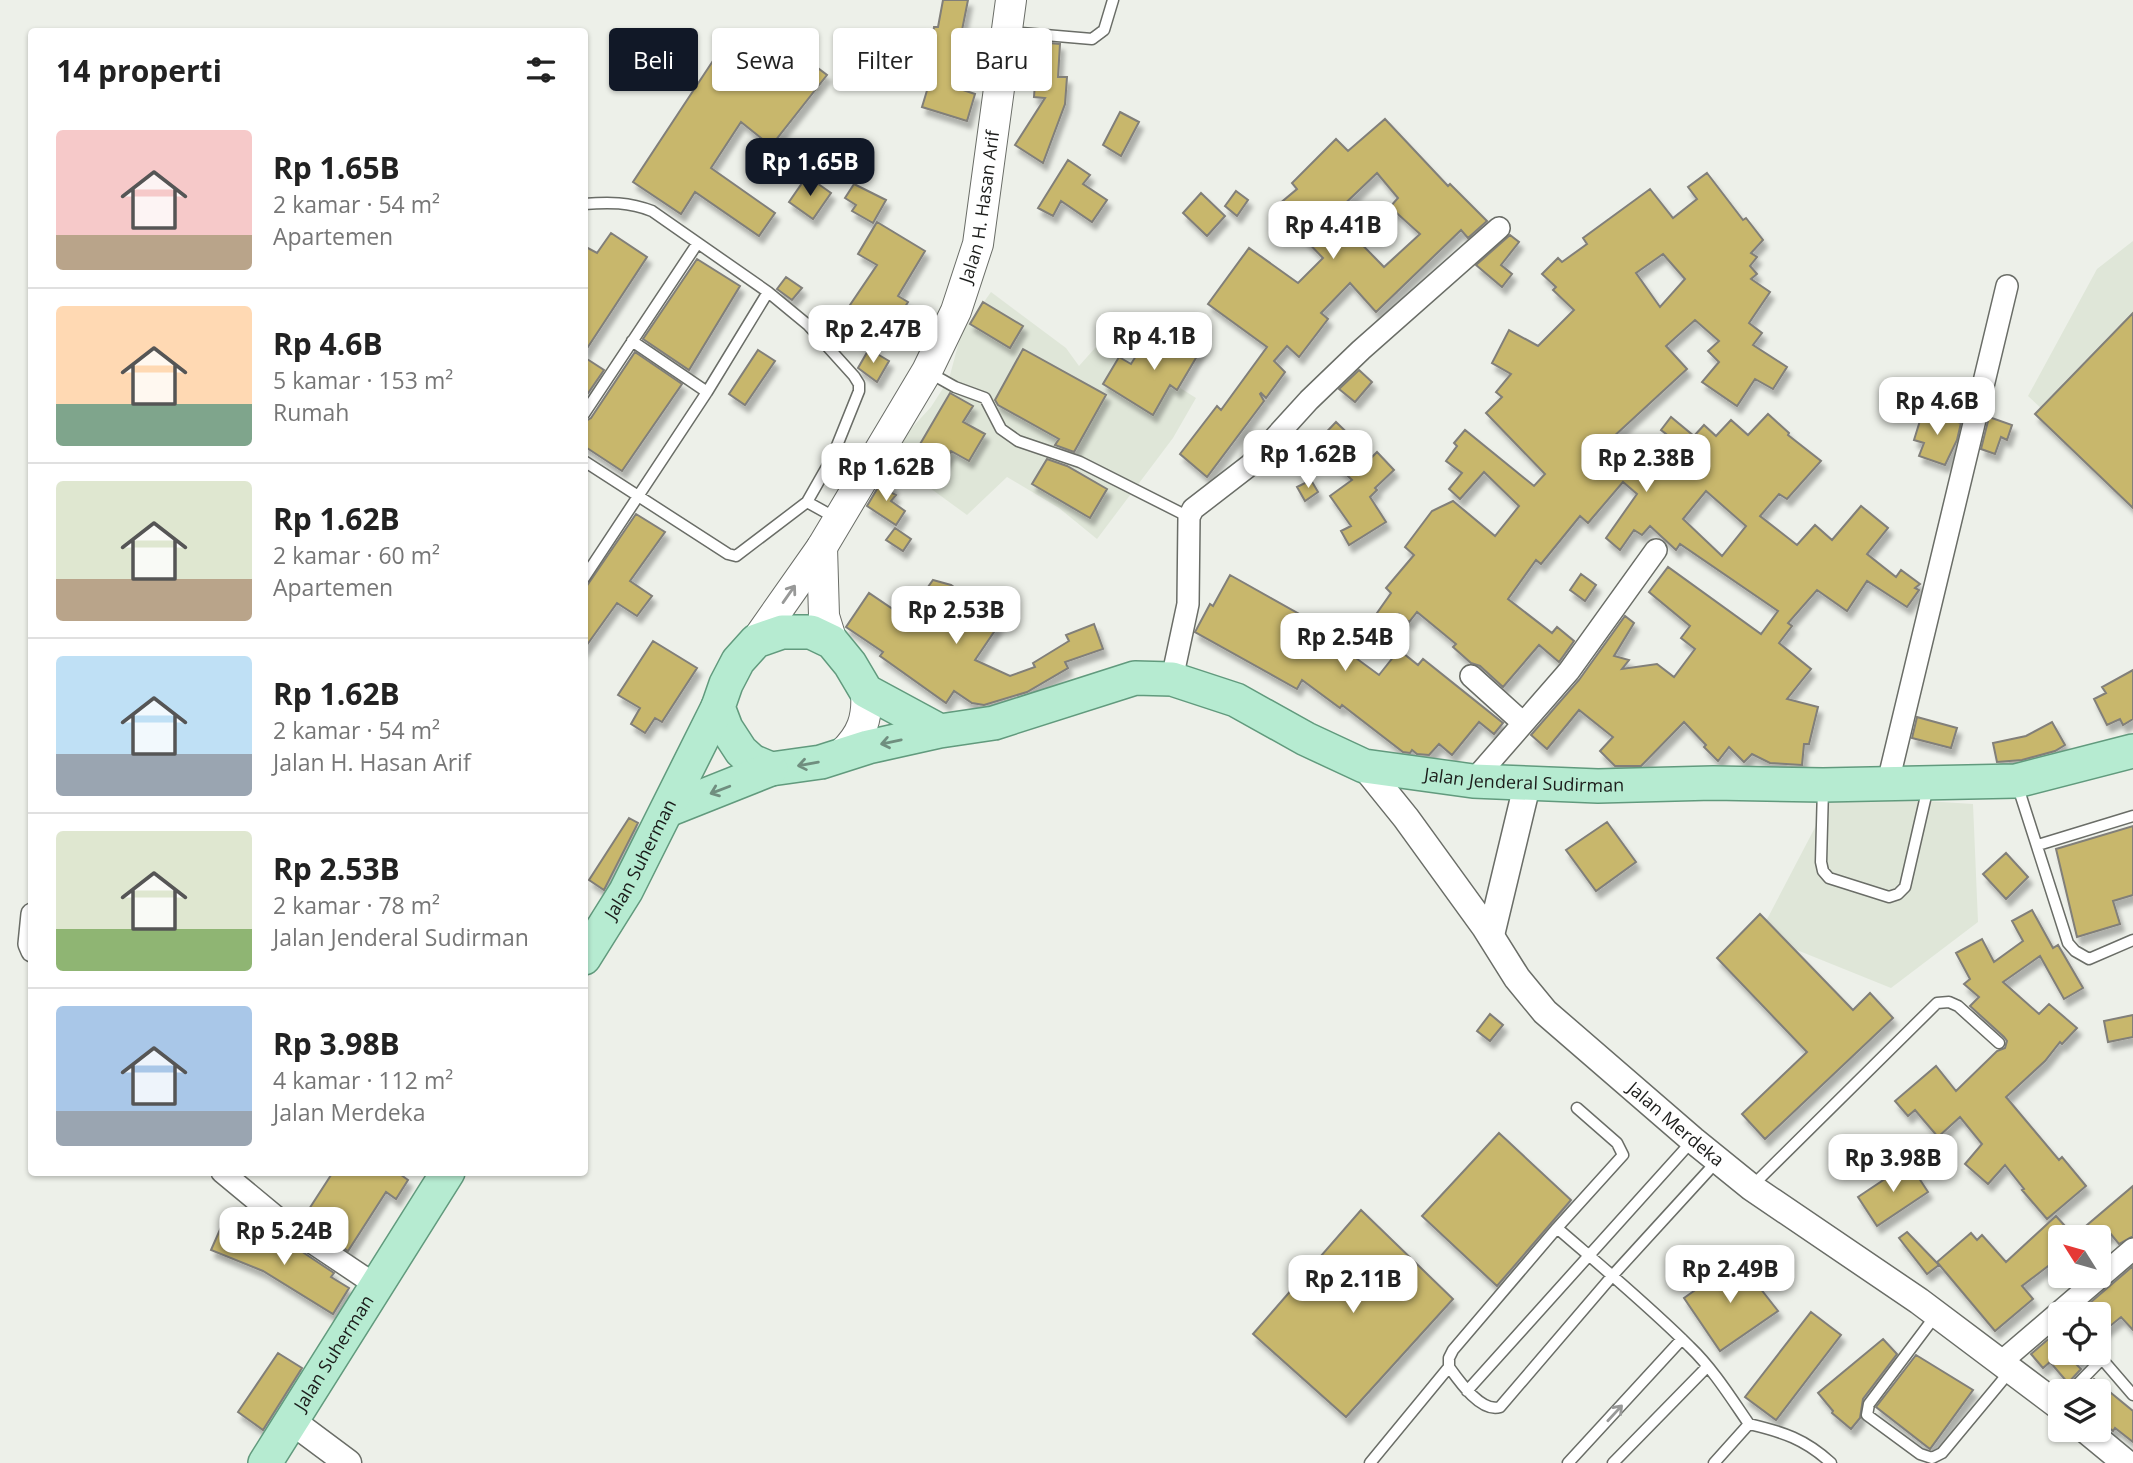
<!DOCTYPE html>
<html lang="id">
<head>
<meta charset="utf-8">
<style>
	body { margin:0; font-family:"Open Sans",sans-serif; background:#f2f2f2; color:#222; height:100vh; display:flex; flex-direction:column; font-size:26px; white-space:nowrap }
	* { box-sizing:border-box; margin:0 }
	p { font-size:23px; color:#767676 }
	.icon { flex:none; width:38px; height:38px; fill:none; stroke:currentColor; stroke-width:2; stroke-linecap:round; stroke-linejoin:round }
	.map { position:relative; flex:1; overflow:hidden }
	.details { position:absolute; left:28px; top:28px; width:560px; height:1148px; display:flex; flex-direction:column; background:#fff; border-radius:7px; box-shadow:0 2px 5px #0004 }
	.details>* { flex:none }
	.top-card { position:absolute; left:609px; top:28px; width:665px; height:63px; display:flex; gap:14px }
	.needle { width:46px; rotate:307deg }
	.fabs { position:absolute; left:2048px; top:1225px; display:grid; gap:14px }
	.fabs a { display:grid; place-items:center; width:63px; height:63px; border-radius:7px; background:#fff; box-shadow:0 2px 5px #0004; font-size:35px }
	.price { position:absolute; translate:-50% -60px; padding:0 16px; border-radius:14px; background:#fff; color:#222; font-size:23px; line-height:46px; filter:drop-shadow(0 2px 4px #0008) }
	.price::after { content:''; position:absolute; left:50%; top:42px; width:21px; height:16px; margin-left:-10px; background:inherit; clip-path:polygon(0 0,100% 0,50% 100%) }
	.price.active { background:#111827; color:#fff }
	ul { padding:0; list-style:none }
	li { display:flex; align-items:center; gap:21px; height:175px; padding:0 28px }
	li+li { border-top:2px solid #e0e0e0 }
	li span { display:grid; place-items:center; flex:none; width:196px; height:140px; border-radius:7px; color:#555 }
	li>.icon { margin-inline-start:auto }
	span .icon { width:84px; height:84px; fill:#fffc; stroke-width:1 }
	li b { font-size:30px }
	h2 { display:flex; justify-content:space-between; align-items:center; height:84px; padding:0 28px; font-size:30px }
	.tag { padding:0 24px; border-radius:7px; background:#fff; box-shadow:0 2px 5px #0004; font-size:24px; line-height:63px }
	.tag.active { background:#111827; color:#fff }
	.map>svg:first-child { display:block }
</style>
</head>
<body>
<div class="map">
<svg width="2133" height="1463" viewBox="0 0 2133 1463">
	<defs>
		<filter id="shadow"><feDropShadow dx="4" dy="7" stdDeviation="2" flood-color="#0004"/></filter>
	</defs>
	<rect width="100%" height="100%" fill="#edf0e9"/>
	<path fill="#dfe6d8" d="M2133 241V494L2028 396 2097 269Z
		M991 292 1066 348 1079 366 1103 339 1196 398 1173 438 1097 539 1059 508 1007 477 967 515 886 456 931 407 949 379 961 334Z
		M1832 795 1973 804 1978 922 1891 988 1782 944 1764 925Z"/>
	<path fill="#c8b76c" stroke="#817f79" stroke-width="2" fill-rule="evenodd" filter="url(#shadow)" d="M943 0H968L962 30 974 31 972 46H963L960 89 975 94 967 121 922 107 935 64H928L934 27H938Z
		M726 41 782 76 798 53 827 75 771 146 741 122 711 168 775 213 759 236 695 192 681 214 633 182Z
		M1038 42 1060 44 1058 77H1067L1065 104 1043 163 1015 145 1045 98 1034 97Z
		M1120 112 1139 122 1121 156 1103 145Z
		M1385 119 1448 186 1450 184 1487 221 1468 238 1461 230 1376 312 1350 283 1321 313 1328 319 1299 357 1287 346 1274 361 1285 372 1266 398 1261 393 1260 394 1264 401 1207 477 1180 454 1217 406 1221 410 1267 347 1208 304 1249 248 1298 283 1323 258 1296 230 1290 234 1272 210 1297 189 1292 183 1336 139 1348 151ZM1377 173 1398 198 1390 207 1420 234 1384 267 1333 215Z
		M1068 160 1090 175 1083 184 1107 200 1092 222 1061 201 1053 216 1038 208Z
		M1707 173 1743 220 1746 218 1763 240 1751 253 1757 257 1750 266 1757 274 1751 279 1770 292 1749 323 1762 333 1753 345 1787 367 1773 389 1755 379 1737 406 1702 382 1719 362 1708 351 1719 341 1695 320 1666 346 1687 369 1611 439 1641 464 1666 434 1661 430 1671 417 1694 436 1704 425 1716 436 1731 420 1748 435 1768 414 1789 433 1788 435 1821 461 1787 499 1779 494 1760 516 1797 545 1815 525 1832 540 1861 506 1888 528 1867 554 1896 577 1901 570 1920 584 1915 588 1919 590 1907 607 1867 581 1847 611 1817 590 1788 623 1792 626 1779 643 1811 669 1787 699 1818 707 1809 744H1804L1802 765 1770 763 1752 754 1744 762 1729 747 1718 761 1704 747 1706 745 1684 722 1641 766H1615L1600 751 1613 737 1579 710 1547 749 1531 735 1579 680 1625 616 1634 623 1614 656 1629 660 1622 669 1657 664 1674 677 1695 649 1681 638 1690 626 1649 592 1668 567 1761 634 1778 611 1680 544 1676 550 1650 526 1642 535 1634 530 1620 550 1606 538 1637 494 1623 482 1588 523 1580 516 1541 564 1536 560 1508 599 1552 633 1557 627 1574 641 1559 662 1539 645 1503 687 1480 666 1471 663 1453 647 1456 644 1417 612 1409 622 1399 614 1385 633 1370 623 1391 593 1386 588 1414 555 1405 547 1432 511 1453 501 1495 536 1519 506 1484 472 1460 499 1449 489 1462 473 1446 461 1457 446 1454 443 1465 430 1534 486 1545 474 1486 413 1502 397 1496 392 1511 374 1492 363 1509 330 1538 346 1574 310 1553 290 1556 287 1542 274 1558 258 1562 262 1587 244 1583 238 1650 189 1673 218 1697 199 1688 187ZM1663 254 1685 279 1660 307 1636 273ZM1706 491 1746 526 1722 556 1683 519Z
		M807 176 831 193 813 219 789 202Z
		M854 184 886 200 873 223 852 211 856 205 845 198Z
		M1236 191 1248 200 1237 216 1225 206Z
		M1201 193 1225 216 1207 236 1183 213Z
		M877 222 925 251 898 296 908 302 888 334 848 308 877 265 858 254Z
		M611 233 647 257 584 353V246L597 253Z
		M1510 235 1519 242 1501 265 1512 274 1502 287 1476 265Z
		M697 259 740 286 689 370 643 339Z
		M786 277 802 288 792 300 777 289Z
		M983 302 1023 326 1010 348 970 324Z
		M2133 313V508L2035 414Z
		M1186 329 1206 341 1177 390 1170 385 1153 415 1103 384 1119 357 1131 364 1146 340 1170 354Z
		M869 349 889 361 877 382 858 368Z
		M1023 349 1106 395 1074 452 1055 445 1059 439 998 405 995 400Z
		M758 350 775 361 745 405 729 394Z
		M635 352 682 384 622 471 584 446V422L591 418Z
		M584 357 604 370 584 399Z
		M1359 370 1372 382 1355 402 1339 389Z
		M950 393 973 406 963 422 985 434 969 461 951 451 945 461 919 446Z
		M1923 411 1961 423 1957 440 1945 465 1919 456 1924 443 1914 440Z
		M1989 417 2012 425 2007 440 2001 437 1995 454 1981 449Z
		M1336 422 1372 457 1377 452 1394 470 1375 488 1377 490 1370 497 1386 522 1349 545 1341 531 1351 526 1330 496 1352 480 1315 444Z
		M1047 459 1067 466 1107 489 1090 518 1032 484Z
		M883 479 894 487 890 492 896 495 891 501 905 511 896 525 867 506Z
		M1311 480 1318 492 1305 501 1297 487Z
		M636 514 665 532 630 581 652 596 637 616 617 603 584 649V590Z
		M895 528 911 539 903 551 886 540Z
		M1581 574 1596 585 1585 601 1570 590Z
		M1230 575 1333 633 1330 639 1379 675 1399 650 1418 665 1423 659 1503 723 1494 734 1479 722 1452 755 1439 744 1429 755 1417 754 1412 750 1410 753 1403 752 1342 705 1340 708 1302 680 1297 689 1195 632 1210 604 1213 606Z
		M933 580 951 585 987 611 983 618 998 626 975 660 1010 676 1035 667 1033 663 1069 641 1066 635 1094 624 1103 649 1065 662 1068 668 1027 692 984 705 972 703 954 691 946 703 880 656 883 652 846 627 869 593 906 618Z
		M653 641 697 668 662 722 655 718 645 733 631 724 640 708 618 695Z
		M2133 670V719L2123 725 2120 719 2107 725 2094 699 2106 693 2102 687Z
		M1917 717 1957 728 1951 748 1912 738Z
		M2052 722 2065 745 2055 751 2022 760 1997 762 1993 743 2026 736Z
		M629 818 638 823 604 890 589 880Z
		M1607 822 1636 862 1596 891 1566 850Z
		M2133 826V895L2113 901 2120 924 2077 937 2056 849Z
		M2006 853 2028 877 2006 899 1983 874Z
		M2032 910 2053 948 2058 945 2083 988 2064 999 2040 956 2003 982 2039 1014 2049 1004 2077 1028 2062 1044 2060 1042 2045 1061 2006 1097 2059 1160 2062 1157 2086 1186 2047 1219 2022 1190 2024 1189 2005 1165 1988 1184 1965 1164 1982 1144 1960 1117 1938 1137 1915 1110 1908 1116 1895 1101 1936 1066 1956 1091 1997 1051 2005 1048 2007 1041 2004 1037 1970 1006 1979 997 1964 984 1970 979 1956 953 1982 939 1994 962 2023 941 2012 921Z
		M1760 914 1853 1010 1870 993 1893 1018 1765 1139 1742 1114 1807 1052 1717 958Z
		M1490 1014 1503 1025 1490 1041 1477 1031Z
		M2133 1015V1037L2108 1042 2104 1021Z
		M1499 1133 1571 1200 1497 1286 1422 1216Z
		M1909 1163 1928 1192 1877 1226 1858 1197Z
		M333 1172H397L408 1180 396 1199 386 1192 348 1251 302 1220Z
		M2133 1186V1236L2119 1244 2110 1233 2105 1237H2060V1257L2022 1286 2033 1299 1995 1331 1937 1262 1971 1233 1977 1240 1982 1235 2006 1262 2056 1216 2074 1236Z
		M1361 1210 1453 1299 1346 1417 1253 1334Z
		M222 1225 284 1250 289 1243 334 1273 331 1277 349 1288 333 1314 263 1271 211 1250Z
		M1907 1232 1939 1265 1927 1274 1899 1238Z
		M1738 1260 1778 1311 1720 1351 1684 1298Z
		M2133 1266V1330L2121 1317 2098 1336V1314H2077Z
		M1811 1312 1841 1335 1776 1420 1745 1397Z
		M2060 1329V1353H2088L2076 1364 2081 1369 2068 1383 2050 1362 2043 1368 2031 1354Z
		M1883 1339 1897 1354 1863 1399 1860 1418 1851 1429 1832 1413 1833 1411 1818 1393Z
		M278 1353 302 1368 263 1430 238 1412Z
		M1916 1355 1973 1390 1930 1449 1876 1407Z
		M2094 1379 2133 1411V1442L2115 1428 2113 1431 2098 1419V1391H2082Z"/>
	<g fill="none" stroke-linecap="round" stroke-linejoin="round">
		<defs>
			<path id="service" d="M1010 32 1092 39 1104 30 1113 0
				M584 204C609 202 629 202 652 211L768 292 808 325 854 376 859 384V391L832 458 807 502 736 556 728 554 584 461
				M930 373 955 387 985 398 1001 429 1018 441 1080 462 1189 517
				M707 392 768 292
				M584 414 697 244
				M832 458 838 464 861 478
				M807 502 836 518
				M584 578 707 392 632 341
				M2017 784 2068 943 2075 951 2089 959 2133 940
				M1823 788 1821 862 1823 871 1829 878 1889 897 1898 894 1905 887 1928 787
				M2038 845 2133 816
				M1577 1108 1617 1143 1623 1155 1557 1228C1602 1267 1648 1305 1690 1347 1713 1369 1731 1398 1749 1424 1783 1432 1805 1439 1831 1463
				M1751 1187 1937 1003 1949 1002 1958 1006 1999 1043
				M1936 1315 1869 1404 1867 1415 1920 1454 1932 1458 1942 1453 2011 1370
				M1449 1367C1459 1381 1481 1413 1500 1407L1613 1275 1719 1159
				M1467 1391 1693 1140
				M2071 1391 2102 1359 2133 1395
				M1370 1463 1449 1367V1358L1453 1350 1557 1228
				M1568 1463 1682 1339
				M1613 1463 1707 1367
				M1714 1463 1749 1424"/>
			<path id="minor" d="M1471 676 1523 723
				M1172 679 1188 604 1189 517 1193 509 1250 465 1309 400 1361 350 1499 228
				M1473 781 1569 671 1656 550
				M1888 782 2007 286
				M32 914 29 944 32 951
				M222 1172 286 1225 377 1286
				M2001 1362 2133 1249"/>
			<g id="tertiary">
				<path id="s1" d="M1364 766 1406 818 1485 927 1517 978 1545 1012 1693 1140 1751 1187 1919 1301 2060 1407"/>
				<path d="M1491 935 1527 785"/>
				<path d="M293 1422 348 1463"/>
				<path d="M2086 1430 2126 1463"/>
			</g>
			<g id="secondary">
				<path d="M822 547 824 616 832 642"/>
				<path id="s2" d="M756 641 822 547 927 371 956 311 978 244 1011 0"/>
				<path d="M843 753C862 735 868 718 866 691"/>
			</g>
			<g id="primary">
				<path id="s3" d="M940 731 866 691 850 664 832 642 811 632H782L756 641 738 661 726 684 718 707 726 728 741 751 752 761 771 769 821 762 868 747 940 731 994 723 1135 678 1172 679 1236 700 1306 739 1364 766 1473 781 1598 786 1713 783 1823 785 2016 781 2133 751"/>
				<path d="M668 810 771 769"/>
				<path id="s4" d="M584 958 626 891 718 707"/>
				<path id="s5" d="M265 1463 448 1172"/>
			</g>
		</defs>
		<use href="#service" stroke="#6a6d67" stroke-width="13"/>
		<use href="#minor" stroke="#6a6d67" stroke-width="24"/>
		<use href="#tertiary" stroke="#6a6d67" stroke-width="29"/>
		<use href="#secondary" stroke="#6a6d67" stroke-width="32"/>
		<use href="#primary" stroke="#619a7d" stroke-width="36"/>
		<use href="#service" stroke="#fff" stroke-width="10"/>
		<use href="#minor" stroke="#fff" stroke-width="21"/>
		<use href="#tertiary" stroke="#fff" stroke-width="26"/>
		<use href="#secondary" stroke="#fff" stroke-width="30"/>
		<use href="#primary" stroke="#b6ebd1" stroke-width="33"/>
	</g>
	<defs><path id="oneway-shaft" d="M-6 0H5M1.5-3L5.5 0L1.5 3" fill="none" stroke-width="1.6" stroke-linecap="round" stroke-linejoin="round" transform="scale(1.75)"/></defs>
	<g stroke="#989998">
		<use href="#oneway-shaft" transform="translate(789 594) rotate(-55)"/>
		<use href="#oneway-shaft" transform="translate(1615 1413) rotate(-47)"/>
	</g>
	<g stroke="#708e7f">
		<use href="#oneway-shaft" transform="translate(891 742) rotate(168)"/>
		<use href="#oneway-shaft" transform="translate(808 764) rotate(170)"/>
		<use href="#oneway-shaft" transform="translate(720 790) rotate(159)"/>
	</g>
	<g text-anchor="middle" stroke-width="6" stroke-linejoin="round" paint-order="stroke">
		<g font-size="18" fill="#1b1c1a" stroke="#fff">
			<text dy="6" stroke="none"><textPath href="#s2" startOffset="494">Jalan H. Hasan Arif</textPath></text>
			<text dy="6" stroke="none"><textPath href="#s3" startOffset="1172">Jalan Jenderal Sudirman</textPath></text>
			<text dy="6" stroke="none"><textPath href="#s4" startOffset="114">Jalan Suherman</textPath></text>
			<text dy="6" stroke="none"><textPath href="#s1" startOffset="478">Jalan Merdeka</textPath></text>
			<text dy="6" stroke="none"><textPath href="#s5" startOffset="130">Jalan Suherman</textPath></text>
		</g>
	</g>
</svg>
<div class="fabs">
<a><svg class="needle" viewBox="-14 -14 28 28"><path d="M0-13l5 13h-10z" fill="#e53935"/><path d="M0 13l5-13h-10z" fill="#767676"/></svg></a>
<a><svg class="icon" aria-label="locate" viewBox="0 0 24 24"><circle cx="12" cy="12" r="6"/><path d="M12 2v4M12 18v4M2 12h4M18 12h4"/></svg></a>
<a><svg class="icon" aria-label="layers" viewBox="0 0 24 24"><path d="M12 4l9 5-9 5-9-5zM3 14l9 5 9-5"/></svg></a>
</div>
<b class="price active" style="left:810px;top:198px">Rp 1.65B</b>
<b class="price" style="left:1333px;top:261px">Rp 4.41B</b>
<b class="price" style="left:873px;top:365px">Rp 2.47B</b>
<b class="price" style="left:1154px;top:372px">Rp 4.1B</b>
<b class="price" style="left:1937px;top:437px">Rp 4.6B</b>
<b class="price" style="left:1308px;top:490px">Rp 1.62B</b>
<b class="price" style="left:1646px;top:494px">Rp 2.38B</b>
<b class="price" style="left:886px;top:503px">Rp 1.62B</b>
<b class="price" style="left:956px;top:646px">Rp 2.53B</b>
<b class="price" style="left:1345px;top:673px">Rp 2.54B</b>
<b class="price" style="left:1893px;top:1194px">Rp 3.98B</b>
<b class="price" style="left:284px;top:1267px">Rp 5.24B</b>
<b class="price" style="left:1730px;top:1305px">Rp 2.49B</b>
<b class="price" style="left:1353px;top:1315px">Rp 2.11B</b>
<div class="top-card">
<a class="tag active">Beli</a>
<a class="tag">Sewa</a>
<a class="tag">Filter</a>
<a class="tag">Baru</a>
</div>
<section class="details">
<h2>14 properti<svg class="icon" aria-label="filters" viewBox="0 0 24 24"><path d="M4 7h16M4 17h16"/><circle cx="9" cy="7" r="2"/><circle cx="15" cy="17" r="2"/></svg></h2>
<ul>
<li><span style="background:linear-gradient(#f6c9c9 75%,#b9a48a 0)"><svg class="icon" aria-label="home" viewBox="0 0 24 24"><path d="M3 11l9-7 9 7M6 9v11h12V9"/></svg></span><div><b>Rp 1.65B</b><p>2 kamar · 54 m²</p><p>Apartemen</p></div></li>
<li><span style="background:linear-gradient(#ffd9b3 70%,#7fa58c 0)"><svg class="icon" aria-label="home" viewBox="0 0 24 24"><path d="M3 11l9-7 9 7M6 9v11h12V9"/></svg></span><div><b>Rp 4.6B</b><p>5 kamar · 153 m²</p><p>Rumah</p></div></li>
<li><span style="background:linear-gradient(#dfe7d0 70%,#b9a48a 0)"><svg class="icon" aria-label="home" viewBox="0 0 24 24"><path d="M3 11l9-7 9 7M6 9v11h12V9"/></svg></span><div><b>Rp 1.62B</b><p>2 kamar · 60 m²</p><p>Apartemen</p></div></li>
<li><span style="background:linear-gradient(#bfe0f5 70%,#9aa5b1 0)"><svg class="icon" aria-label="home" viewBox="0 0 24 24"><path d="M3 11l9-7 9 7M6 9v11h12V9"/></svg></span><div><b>Rp 1.62B</b><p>2 kamar · 54 m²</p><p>Jalan H. Hasan Arif</p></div></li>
<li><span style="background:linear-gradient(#dfe7d0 70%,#8fb573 0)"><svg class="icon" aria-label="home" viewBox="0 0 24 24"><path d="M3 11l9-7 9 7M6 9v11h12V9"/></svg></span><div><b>Rp 2.53B</b><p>2 kamar · 78 m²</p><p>Jalan Jenderal Sudirman</p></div></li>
<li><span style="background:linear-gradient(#a9c7e8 75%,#9aa5b1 0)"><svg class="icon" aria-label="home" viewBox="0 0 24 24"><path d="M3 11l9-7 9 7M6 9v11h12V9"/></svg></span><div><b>Rp 3.98B</b><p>4 kamar · 112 m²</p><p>Jalan Merdeka</p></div></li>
</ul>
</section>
</div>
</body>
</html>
